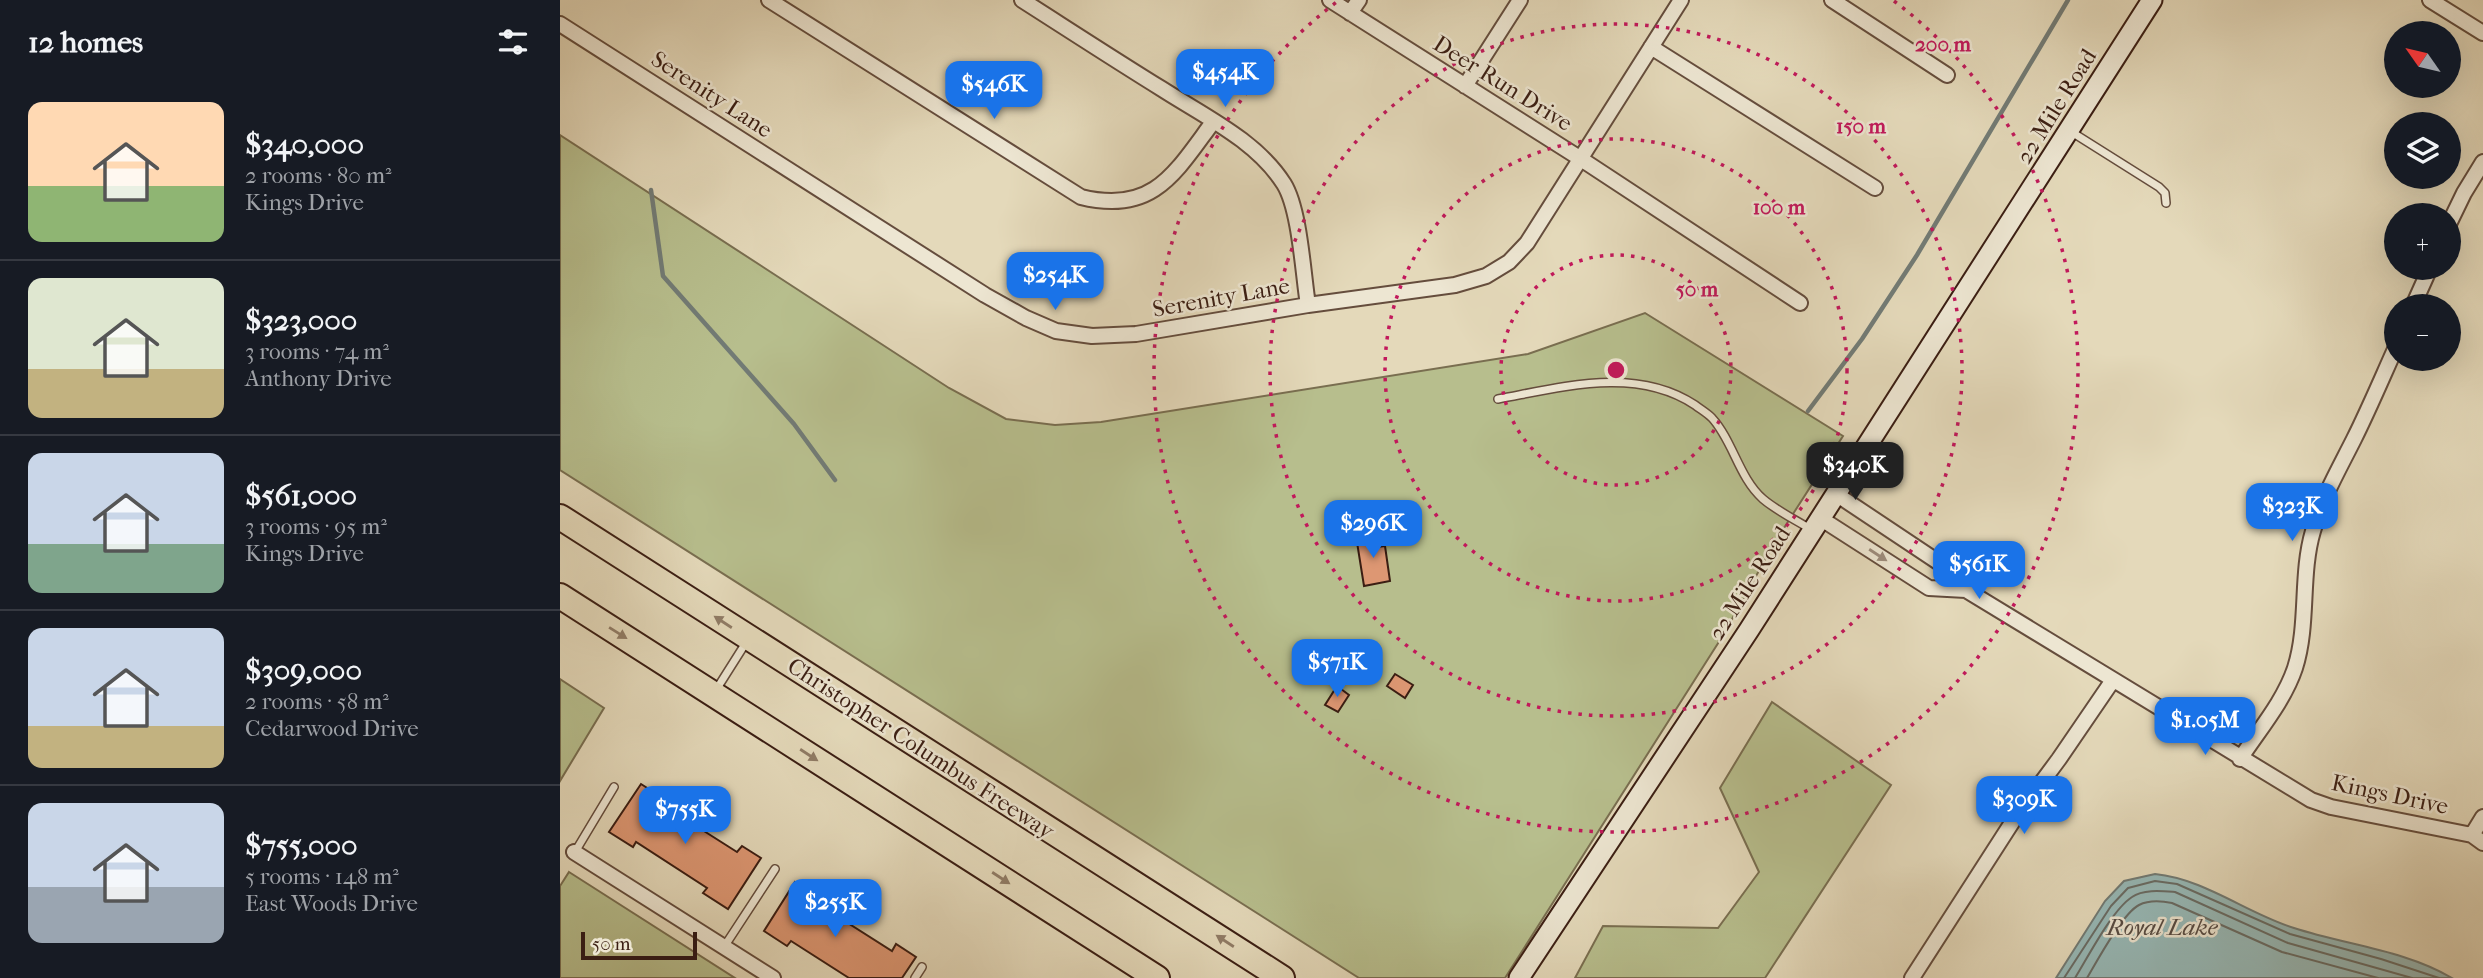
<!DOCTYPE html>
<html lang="en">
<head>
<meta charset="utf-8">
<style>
	body { margin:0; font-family:"IM FELL French Canon",serif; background:#20242c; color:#f1f3f6; height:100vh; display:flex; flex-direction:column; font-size:26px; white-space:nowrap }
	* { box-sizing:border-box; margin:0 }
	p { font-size:23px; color:#9ea1a6 }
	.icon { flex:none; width:38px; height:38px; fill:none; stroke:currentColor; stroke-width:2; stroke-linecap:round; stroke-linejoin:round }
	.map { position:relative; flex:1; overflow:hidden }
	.drawer { display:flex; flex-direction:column; background:#171b24; width:560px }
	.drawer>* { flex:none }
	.needle { width:46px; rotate:304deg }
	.fabs { position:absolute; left:1824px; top:21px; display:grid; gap:14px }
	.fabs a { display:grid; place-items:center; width:77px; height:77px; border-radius:50%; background:#171b24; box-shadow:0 7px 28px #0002; font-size:35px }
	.scale { position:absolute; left:21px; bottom:18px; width:116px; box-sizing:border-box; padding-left:7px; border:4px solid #3b1e13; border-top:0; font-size:19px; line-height:24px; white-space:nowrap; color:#3b1e13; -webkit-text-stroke:5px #ede6d2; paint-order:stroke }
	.price { position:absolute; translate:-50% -60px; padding:0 16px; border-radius:14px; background:#1a73e8; color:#fff; font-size:23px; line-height:46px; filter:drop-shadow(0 2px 4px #0008) }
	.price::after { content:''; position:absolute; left:50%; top:42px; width:21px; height:16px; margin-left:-10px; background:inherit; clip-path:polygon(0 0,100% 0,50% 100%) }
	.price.current { background:#222; color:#fff }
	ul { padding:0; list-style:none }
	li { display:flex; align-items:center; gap:21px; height:175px; padding:0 28px }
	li+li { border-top:2px solid #363941 }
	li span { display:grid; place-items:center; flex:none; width:196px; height:140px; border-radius:14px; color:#555 }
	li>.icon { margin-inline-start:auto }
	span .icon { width:84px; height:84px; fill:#fffc; stroke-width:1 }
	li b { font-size:30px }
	h2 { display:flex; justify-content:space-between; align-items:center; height:84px; padding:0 28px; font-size:30px }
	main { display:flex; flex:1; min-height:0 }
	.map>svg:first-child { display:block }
</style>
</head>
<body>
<main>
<section class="drawer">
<h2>12 homes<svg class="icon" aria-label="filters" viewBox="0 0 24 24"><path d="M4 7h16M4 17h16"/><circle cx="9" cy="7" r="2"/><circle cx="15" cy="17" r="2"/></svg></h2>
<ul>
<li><span style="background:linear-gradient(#ffd9b3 60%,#8fb573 0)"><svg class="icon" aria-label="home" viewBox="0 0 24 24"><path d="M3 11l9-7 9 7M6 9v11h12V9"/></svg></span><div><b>$340,000</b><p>2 rooms · 80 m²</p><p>Kings Drive</p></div></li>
<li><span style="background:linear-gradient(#dfe7d0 65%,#c2b280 0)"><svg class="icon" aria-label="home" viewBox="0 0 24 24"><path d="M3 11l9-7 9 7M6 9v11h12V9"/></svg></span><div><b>$323,000</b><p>3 rooms · 74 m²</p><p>Anthony Drive</p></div></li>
<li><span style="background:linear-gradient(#c9d6e8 65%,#7fa58c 0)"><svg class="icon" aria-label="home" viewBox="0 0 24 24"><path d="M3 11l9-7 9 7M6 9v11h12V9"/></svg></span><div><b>$561,000</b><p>3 rooms · 95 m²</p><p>Kings Drive</p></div></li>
<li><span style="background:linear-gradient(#c9d6e8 70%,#c2b280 0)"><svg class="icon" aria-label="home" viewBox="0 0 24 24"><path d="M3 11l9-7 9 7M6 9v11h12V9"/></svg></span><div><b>$309,000</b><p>2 rooms · 58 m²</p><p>Cedarwood Drive</p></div></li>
<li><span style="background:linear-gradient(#c9d6e8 60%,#9aa5b1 0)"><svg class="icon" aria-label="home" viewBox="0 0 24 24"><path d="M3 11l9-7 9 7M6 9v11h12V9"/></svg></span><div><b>$755,000</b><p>5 rooms · 148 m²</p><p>East Woods Drive</p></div></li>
</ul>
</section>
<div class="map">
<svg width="1923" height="978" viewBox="0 0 1923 978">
	<rect width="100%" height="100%" fill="#e4d9ba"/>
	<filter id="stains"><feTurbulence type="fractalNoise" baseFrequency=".00286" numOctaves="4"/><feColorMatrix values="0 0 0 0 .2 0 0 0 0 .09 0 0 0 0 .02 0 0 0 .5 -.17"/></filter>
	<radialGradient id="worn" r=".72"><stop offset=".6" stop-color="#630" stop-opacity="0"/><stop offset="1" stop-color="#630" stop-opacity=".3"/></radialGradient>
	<path fill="#b7be8d" stroke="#796e50" stroke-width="2" d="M0 135 389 388 446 419 495 425 541 422 968 354 1085 313 1283 436 1215 542 1162 637 945 978H799L0 470Z
		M0 679 44 708 0 781Z
		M1212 702 1331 785 1205 978H1015L1043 926 1158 928 1199 872 1160 788Z
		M9 872 175 978H0V886Z"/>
	<path fill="#97b9b7" stroke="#727b75" stroke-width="2" d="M1595 874C1645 879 1686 913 1734 928 1786 945 1845 950 1892 978H1496L1545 901 1564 881Z"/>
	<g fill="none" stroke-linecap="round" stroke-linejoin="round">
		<path stroke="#696c65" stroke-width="2" d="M1504 978 1551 906 1568 888 1595 881 1617 884 1730 934 1821 959 1879 978
			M1515 978C1528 957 1552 910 1572 897 1583 889 1602 891 1615 892L1728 943 1852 978
			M1527 978C1537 961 1563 913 1579 905 1589 900 1602 901 1612 903L1722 952 1818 978"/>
		<path stroke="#727b75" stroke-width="4.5" d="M91 190 103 276 234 424 275 480
			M1248 411 1302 339 1357 255 1508 0"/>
	</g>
	<path fill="#dd9773" stroke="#3b1e13" stroke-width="2" d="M815 532 818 547 825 546 830 581 804 586 796 536Z
		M835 674 853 685 845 698 827 686Z
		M777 686 789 695 778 712 765 705Z
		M81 784 106 800 103 805 177 852 182 846 201 858 168 909 143 893 147 888 76 842 73 847 49 832Z
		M235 882 261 899 258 904 332 951 336 944 356 957 342 978H289L231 941 227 946 204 931Z"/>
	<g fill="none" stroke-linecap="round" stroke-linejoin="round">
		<defs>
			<path id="lane" d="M1510 131 1599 187 1605 193 1606 203
				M938 399C1003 387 1076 366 1135 405 1140 409 1147 413 1152 418 1173 441 1179 478 1203 499 1217 511 1236 520 1252 530
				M156 690 187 641
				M15 852 54 787
				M164 947 215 869
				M355 978 362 967"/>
			<path id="street" d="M209 0 521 197C593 215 615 173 653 122
				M462 0C509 30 555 60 602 89 644 116 697 141 724 184 740 210 743 274 748 305
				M770 0 1021 159 1240 303
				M1272 0 1387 75
				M1870 0 1923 33
				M790 13 799 0
				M0 24 425 295 466 318 496 331 532 336 576 334 748 305 895 285 926 276 949 262 967 243 1121 0
				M1091 47 1315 188
				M905 86 960 0
				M1888 226 1904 193 1923 162
				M1853 306 1870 268
				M1260 518 1369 588 1406 590 1384 566 1276 494
				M1406 590 1751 800 1771 807 1912 835 1923 843
				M1680 759C1699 730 1724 701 1735 668 1749 624 1740 575 1753 531 1762 498 1779 469 1794 439 1809 409 1822 378 1836 347
				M1912 835 1923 817
				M14 852 213 978
				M1352 978 1453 821 1499 759 1553 680"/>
			<path id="secondary" d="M959 978 1189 630 1592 0"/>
			<path id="highway" d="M0 517 722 978
				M0 596 597 978"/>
		</defs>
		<use href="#lane" stroke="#654d3d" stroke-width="10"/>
		<use href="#street" stroke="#654d3d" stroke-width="18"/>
		<use href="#secondary" stroke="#3b1e13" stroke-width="23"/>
		<use href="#highway" stroke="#3b1e13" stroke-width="28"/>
		<use href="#lane" stroke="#ede6d2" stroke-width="7"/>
		<use href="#street" stroke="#ede6d2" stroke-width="14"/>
		<use href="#secondary" stroke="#ede6d2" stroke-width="19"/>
		<use href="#highway" stroke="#e4d9ba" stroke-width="24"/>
	</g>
	<defs><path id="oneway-solid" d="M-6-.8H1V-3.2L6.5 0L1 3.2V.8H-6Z" transform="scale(1.75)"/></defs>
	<use fill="#9d8c7c" href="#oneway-solid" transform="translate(1318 555) rotate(33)"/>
	<g fill="#907c66">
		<use href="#oneway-solid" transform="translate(163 622) rotate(-147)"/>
		<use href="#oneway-solid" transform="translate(58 633) rotate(32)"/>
		<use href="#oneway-solid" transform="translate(249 755) rotate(33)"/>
		<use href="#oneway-solid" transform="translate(441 878) rotate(33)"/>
		<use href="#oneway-solid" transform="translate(665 941) rotate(-147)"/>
	</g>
	<g fill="none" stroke="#c2185b" stroke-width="3.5" stroke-dasharray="3.5 7">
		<circle cx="1056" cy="370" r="115"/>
		<circle cx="1056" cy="370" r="231"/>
		<circle cx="1056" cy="370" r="346"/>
		<path d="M1334 1A462 462 0 1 1 778 1"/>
	</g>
	<g text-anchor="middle" stroke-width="5" stroke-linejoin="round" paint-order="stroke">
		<g font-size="23" fill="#3b1e13" stroke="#ede6d2">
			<text transform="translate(943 83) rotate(32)" y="8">Deer Run Drive</text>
			<text transform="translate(152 94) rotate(33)" y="8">Serenity Lane</text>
			<text transform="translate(1496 106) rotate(-58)" y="8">22 Mile Road</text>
			<text transform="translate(661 297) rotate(-10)" y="8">Serenity Lane</text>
			<text transform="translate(1189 583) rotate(-57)" y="8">22 Mile Road</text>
			<text transform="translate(361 748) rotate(33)" y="8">Christopher Columbus Freeway</text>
			<text transform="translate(1830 794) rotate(12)" y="8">Kings Drive</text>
		</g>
		<g font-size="24" font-style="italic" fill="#574c44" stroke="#ede6d2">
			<text x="1602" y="935">Royal Lake</text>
		</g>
	</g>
	<circle cx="1056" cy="370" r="10" fill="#c2185b" stroke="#ede6d2" stroke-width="3.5"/>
	<g font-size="21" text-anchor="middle" font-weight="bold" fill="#c2185b" stroke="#ede6d2" stroke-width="5" stroke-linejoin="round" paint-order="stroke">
		<text x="1383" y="51">200 m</text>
		<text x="1301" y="133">150 m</text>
		<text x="1219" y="214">100 m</text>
		<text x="1137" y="296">50 m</text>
	</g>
	<rect width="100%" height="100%" filter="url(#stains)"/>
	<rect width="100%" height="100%" fill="url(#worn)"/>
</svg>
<div class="fabs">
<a><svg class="needle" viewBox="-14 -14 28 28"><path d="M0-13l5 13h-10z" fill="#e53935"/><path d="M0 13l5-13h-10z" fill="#9ea1a6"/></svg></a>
<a><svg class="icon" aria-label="layers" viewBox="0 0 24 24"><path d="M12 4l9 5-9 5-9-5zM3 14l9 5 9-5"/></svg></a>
<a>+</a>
<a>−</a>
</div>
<div class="scale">50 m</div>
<b class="price" style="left:665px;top:109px">$454K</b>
<b class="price" style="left:434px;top:121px">$546K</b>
<b class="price" style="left:495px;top:312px">$254K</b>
<b class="price current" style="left:1295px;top:502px">$340K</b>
<b class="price" style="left:1732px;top:543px">$323K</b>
<b class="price" style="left:813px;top:560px">$296K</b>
<b class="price" style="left:1419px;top:601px">$561K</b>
<b class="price" style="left:777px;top:699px">$571K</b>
<b class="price" style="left:1645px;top:757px">$1.05M</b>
<b class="price" style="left:1464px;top:836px">$309K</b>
<b class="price" style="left:125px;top:846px">$755K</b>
<b class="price" style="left:275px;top:939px">$255K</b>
</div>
</main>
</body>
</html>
